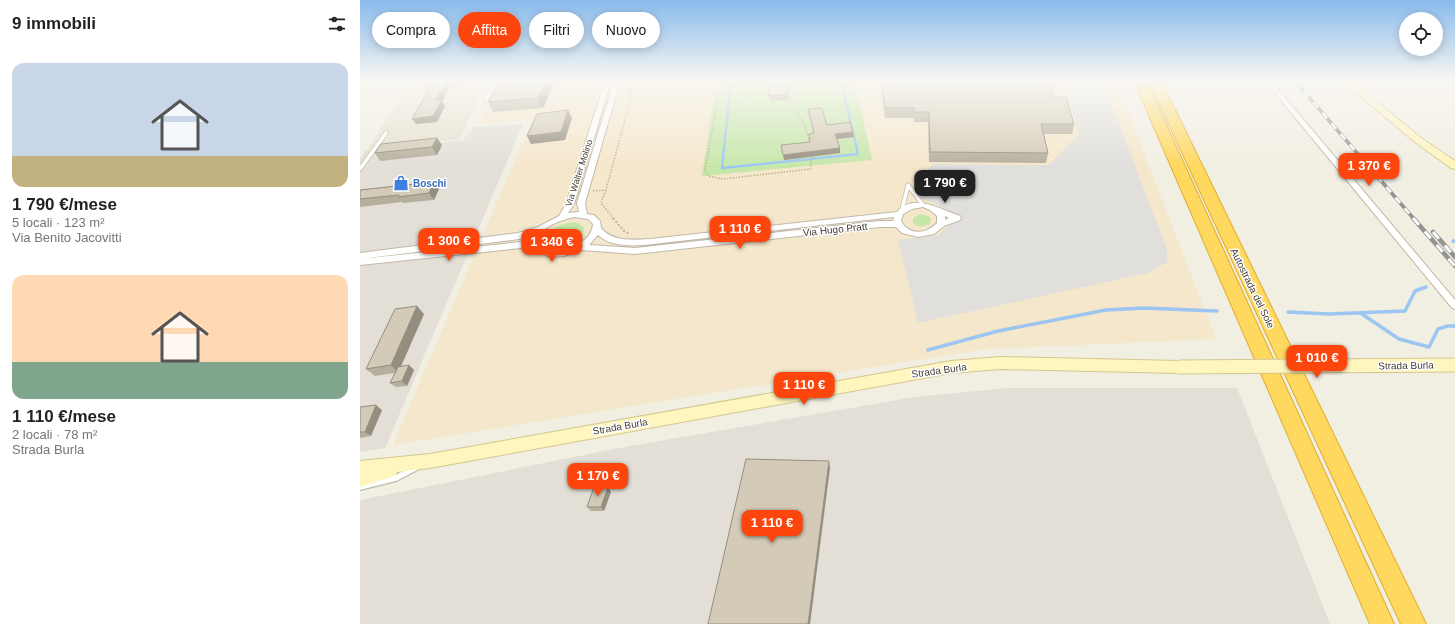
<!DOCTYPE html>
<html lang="it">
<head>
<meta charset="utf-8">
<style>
	body { margin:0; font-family:Arial,sans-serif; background:#f6f6f6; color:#222; height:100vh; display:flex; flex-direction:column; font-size:15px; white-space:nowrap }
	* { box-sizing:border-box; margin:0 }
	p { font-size:13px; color:#767676 }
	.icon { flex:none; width:22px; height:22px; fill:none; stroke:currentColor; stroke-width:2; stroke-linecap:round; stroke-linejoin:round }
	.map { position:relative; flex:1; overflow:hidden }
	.details { display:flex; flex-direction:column; background:#fff; width:360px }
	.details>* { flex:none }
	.hud { position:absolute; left:12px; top:12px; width:380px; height:36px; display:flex; gap:8px }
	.controls { position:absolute; left:1039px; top:12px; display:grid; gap:8px }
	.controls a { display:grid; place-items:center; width:44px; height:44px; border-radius:50%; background:#fff; box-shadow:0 2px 10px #0003; font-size:20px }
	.price { position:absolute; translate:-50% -34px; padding:0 9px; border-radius:8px; background:#fd460d; color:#fff; font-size:13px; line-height:26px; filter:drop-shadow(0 1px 2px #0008) }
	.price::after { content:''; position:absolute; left:50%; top:24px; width:12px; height:9px; margin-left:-6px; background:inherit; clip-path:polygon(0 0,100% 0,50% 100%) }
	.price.on { background:#222; color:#fff }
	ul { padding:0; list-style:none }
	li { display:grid; align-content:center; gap:8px; height:212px; padding:0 12px }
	li span { display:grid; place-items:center; height:124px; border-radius:12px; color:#555 }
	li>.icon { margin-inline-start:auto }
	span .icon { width:72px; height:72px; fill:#fffc; stroke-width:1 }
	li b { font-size:17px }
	h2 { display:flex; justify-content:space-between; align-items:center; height:48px; padding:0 12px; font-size:17px }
	.chip { padding:0 14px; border-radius:18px; background:#fff; box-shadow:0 2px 10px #0003; font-size:14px; line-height:36px }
	.chip.on { background:#fd460d; color:#fff }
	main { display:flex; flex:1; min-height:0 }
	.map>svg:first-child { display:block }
</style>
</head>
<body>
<main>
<section class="details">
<h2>9 immobili<svg class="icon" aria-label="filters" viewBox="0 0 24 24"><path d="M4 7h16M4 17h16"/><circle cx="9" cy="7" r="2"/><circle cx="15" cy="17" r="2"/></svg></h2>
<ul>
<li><span style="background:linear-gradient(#c9d6e8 75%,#c2b280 0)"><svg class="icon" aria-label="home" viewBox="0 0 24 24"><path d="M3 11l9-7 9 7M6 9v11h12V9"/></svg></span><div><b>1 790 €/mese</b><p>5 locali · 123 m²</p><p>Via Benito Jacovitti</p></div></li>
<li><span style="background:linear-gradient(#ffd9b3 70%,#7fa58c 0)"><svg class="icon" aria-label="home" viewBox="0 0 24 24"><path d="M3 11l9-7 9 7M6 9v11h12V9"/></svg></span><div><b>1 110 €/mese</b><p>2 locali · 78 m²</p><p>Strada Burla</p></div></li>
</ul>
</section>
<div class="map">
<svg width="1095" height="624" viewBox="0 0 1095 624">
	<rect width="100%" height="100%" fill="#f1eee2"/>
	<path fill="#e5e1d0" d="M51 81H126L100 139 8 149Z"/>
	<path fill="#f5e7cb" d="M138 81H756L856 339 625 349 33 445 173 119 119 124Z"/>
	<path fill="#e3dfd7" d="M163 124 25 448 0 452V159L6 150 103 140 114 127Z
		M647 388H877L970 624H0V500L259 448 555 397Z"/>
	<path fill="#c6e7a9" d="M356 81H495L512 160 342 176Z
		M560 214 569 216 571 220 570 224 561 227 553 224V218Z
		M214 222 218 223 224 227C224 242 200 248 191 240 187 227 204 223 214 222Z"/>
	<path fill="#e1dfdb" d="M698 81H743L807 250V262L788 273 558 323 538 240 578 235 588 226 591 220 590 215 584 209 574 203 562 199 557 194 554 189 557 180 567 172 573 164 689 165 719 134 711 106 702 96Z"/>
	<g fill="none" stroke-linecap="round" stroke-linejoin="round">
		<path stroke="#9cc6f1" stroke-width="2.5" d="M371 81 362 168 498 154 481 81"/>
		<path stroke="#9cc6f1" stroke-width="3.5" d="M1093 241H1095
			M928 312 969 314 1045 311 1055 291 1066 287
			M1002 314 1039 339 1069 347 1078 329 1088 326H1095
			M568 350 638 331 746 310 784 308 857 311"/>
		<defs>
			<path id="lane-far1" d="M0 169 26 133
				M542 210 548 185 563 205"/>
			<path id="lane" d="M0 487 36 478 55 468"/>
			<path id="street" d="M133 81H139L130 101 125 102 124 101Z
				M245 81H251L214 204 208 213 219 212 217 203 254 81H260L225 203 227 214 234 215 240 221 241 228C253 242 272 240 290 239L537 212C554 192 581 210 600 216L601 218 600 220 584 226 574 234 558 237 542 233 536 227H520L275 254 221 250 204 256 190 257 176 250 161 248 0 265V259L161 242 172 244 171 241 172 234 159 239 0 259V253L158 233 178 227 199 216 206 204ZM563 207 570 210 577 216V223C566 234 549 236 541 221L543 214 552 209ZM585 216 589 218 585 220ZM214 217 228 219 233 224C232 233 228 238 220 243 215 246 209 249 203 251 194 252 175 248 180 235 183 226 205 219 214 217ZM534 217 533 221H520L275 248 229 245 238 235C249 246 269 246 284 245Z
				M905 81H911L1095 300V309L1092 308Z"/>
			<path id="secondary" d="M982 81H992L1061 138 1095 161V169L1091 168 1055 142Z
				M640 357 819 361 824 363 826 367 824 371 819 373 640 369 591 373 70 468 37 472 35 476 0 487V461L70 454 591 361Z"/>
			<path id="highway" d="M774 81H786L1034 624H1010Z
				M789 81H801L1066 624H1041Z"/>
		</defs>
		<use href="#lane-far1" stroke="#c0b9a8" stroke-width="5"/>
		<use href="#lane" stroke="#c0b9a8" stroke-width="8"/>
		<use href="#street" stroke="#c0b9a8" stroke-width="2"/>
		<use href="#secondary" stroke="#d3c790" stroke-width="2"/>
		<use href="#highway" stroke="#dfae2e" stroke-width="2"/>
		<path stroke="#bfb496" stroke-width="1.5" stroke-dasharray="1.5 1.5" stroke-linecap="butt" d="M263 91 272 90
			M386 96 409 94
			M358 98 345 170 348 176 363 179 451 169V154
			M430 100 445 126 450 144
			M246 190 241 203 254 219
			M233 191 246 190 271 97V81"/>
		<path stroke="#bfb496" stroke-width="2" stroke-dasharray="2 2" stroke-linecap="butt" d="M253 218 264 231 270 234"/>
		<use href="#lane-far1" stroke="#fff" stroke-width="3.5"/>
		<use href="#lane" stroke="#fff" stroke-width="5.5"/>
		<use href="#street" fill="#fff" fill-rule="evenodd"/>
		<use href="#secondary" fill="#fff5be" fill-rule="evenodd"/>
		<use href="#highway" fill="#ffd85f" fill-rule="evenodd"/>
		<defs>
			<path id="rail-far1" d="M935 81 1054 219"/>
			<path id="rail" d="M1053 218 1095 266
				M1073 232 1095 257"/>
		</defs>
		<use href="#rail-far1" stroke="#939393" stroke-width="3.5"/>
		<use href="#rail" stroke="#939393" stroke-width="4.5"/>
		<use href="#rail-far1" stroke="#fff" stroke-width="2.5" stroke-dasharray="7" stroke-linecap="butt"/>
		<use href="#rail" stroke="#fff" stroke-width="3" stroke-dasharray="9" stroke-linecap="butt"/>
		<defs>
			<path id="secondary-bridge" d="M819 367 1095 365"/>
		</defs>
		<use href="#secondary-bridge" stroke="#d3c790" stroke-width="15" stroke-linecap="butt"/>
		<use href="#secondary-bridge" stroke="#fff5be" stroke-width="13"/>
	</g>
	<path fill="#b5af9d" d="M74 81H99L97 86H90L82 101 85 106 77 122 56 124 52 119Z
		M195 81 183 108 133 112 128 102Z
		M520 81H690L694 97 714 124 712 134H684L688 153 686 163 569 162 568 122H554V118H525Z
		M428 86 429 100 410 101 409 96Z
		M448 109 467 125 493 132 494 137 477 139 480 148V153L424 160 450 142 449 134 454 133Z
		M77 138 82 145 77 155 20 161 15 153Z
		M74 182 79 189 74 200 43 203 42 202 0 207V190Z
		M64 314 41 366 49 365 54 370 47 386 36 387 30 383 35 373 15 376 6 369Z
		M0 407 22 410 11 436 0 438Z
		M251 492 244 511H231L227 507Z"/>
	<path fill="#948e80" d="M86 81H87L90 86 82 101 85 106 77 122 56 124 52 119 76 100Z
		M94 81H99L97 86Z
		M186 81H195L183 108 178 98Z
		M208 110 212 118 205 140 171 144 167 136Z
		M493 132 494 137 476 139 475 134Z
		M77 138 82 145 77 155 72 147Z
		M480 148V153L424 160 423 155Z
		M74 182 79 189 74 200 69 193Z
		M57 306 64 314 38 373 31 365Z
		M49 365 54 370 47 386 42 381Z
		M16 405 22 410 11 436 5 432Z
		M469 461 470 468 450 624H448Z
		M248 487 251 492 244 511 241 507Z"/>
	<path fill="#d3cbb7" stroke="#948e80" d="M74 81H86L76 100H82L73 116 52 119Z
		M139 81H186L178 98 128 102Z
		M427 81 428 95 409 96V83Z
		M521 81H690L694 97H706L714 124H681L688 153 570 152 569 112H554V108H525Z
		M462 108 467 125 490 122 493 132 475 134 480 148 423 155 421 145 450 142 449 134 454 133 448 109Z
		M208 110 201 132 167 136 177 114Z
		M77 138 72 147 15 153 21 144Z
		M74 182 69 193 38 197 39 195 0 199V190Z
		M57 306 31 365 6 369 35 309Z
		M49 365 42 381 30 383 38 367Z
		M16 405 5 432H0V407Z
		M386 459 469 461 448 624H348Z
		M234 487H248L241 507H227Z"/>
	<linearGradient id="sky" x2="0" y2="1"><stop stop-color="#89bbec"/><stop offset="0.48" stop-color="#f9f7f2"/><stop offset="1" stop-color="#f9f7f2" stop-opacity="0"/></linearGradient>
	<rect width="1095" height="168" fill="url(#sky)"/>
	<defs>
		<symbol id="shop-bare" viewBox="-9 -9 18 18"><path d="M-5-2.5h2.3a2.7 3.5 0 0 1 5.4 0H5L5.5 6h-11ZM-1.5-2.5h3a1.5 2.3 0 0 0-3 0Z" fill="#3f7fe0" stroke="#fff" stroke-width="2.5" paint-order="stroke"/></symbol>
	</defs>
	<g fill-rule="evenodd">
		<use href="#shop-bare" x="30" y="172" width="22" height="22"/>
	</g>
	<g text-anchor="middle" stroke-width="3" stroke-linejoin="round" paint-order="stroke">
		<g font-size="9" fill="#433e33" stroke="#fff">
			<text transform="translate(219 173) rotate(-72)" y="3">Via Walter Molino</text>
		</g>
		<g font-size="10" font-weight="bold" fill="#366cbe" stroke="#fff" text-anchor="start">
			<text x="53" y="187">Boschi</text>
		</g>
		<g font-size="10" fill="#433e33" stroke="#fff">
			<text transform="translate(475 229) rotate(-6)" y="4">Via Hugo Pratt</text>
			<text transform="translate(893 288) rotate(64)" y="4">Autostrada del Sole</text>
			<text transform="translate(1046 365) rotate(-1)" y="4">Strada Burla</text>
			<text transform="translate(579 370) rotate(-8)" y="4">Strada Burla</text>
			<text transform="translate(260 426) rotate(-10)" y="4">Strada Burla</text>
		</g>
	</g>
</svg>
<div class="controls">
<a><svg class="icon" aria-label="locate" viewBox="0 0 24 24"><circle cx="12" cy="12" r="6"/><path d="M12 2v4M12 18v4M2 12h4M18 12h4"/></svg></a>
</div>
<b class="price" style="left:1009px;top:187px">1 370 €</b>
<b class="price on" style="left:585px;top:204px">1 790 €</b>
<b class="price" style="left:380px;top:250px">1 110 €</b>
<b class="price" style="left:89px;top:262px">1 300 €</b>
<b class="price" style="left:192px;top:263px">1 340 €</b>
<b class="price" style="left:957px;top:379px">1 010 €</b>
<b class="price" style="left:444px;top:406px">1 110 €</b>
<b class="price" style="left:238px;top:497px">1 170 €</b>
<b class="price" style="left:412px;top:544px">1 110 €</b>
<div class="hud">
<a class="chip">Compra</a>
<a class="chip on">Affitta</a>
<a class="chip">Filtri</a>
<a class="chip">Nuovo</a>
</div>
</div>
</main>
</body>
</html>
